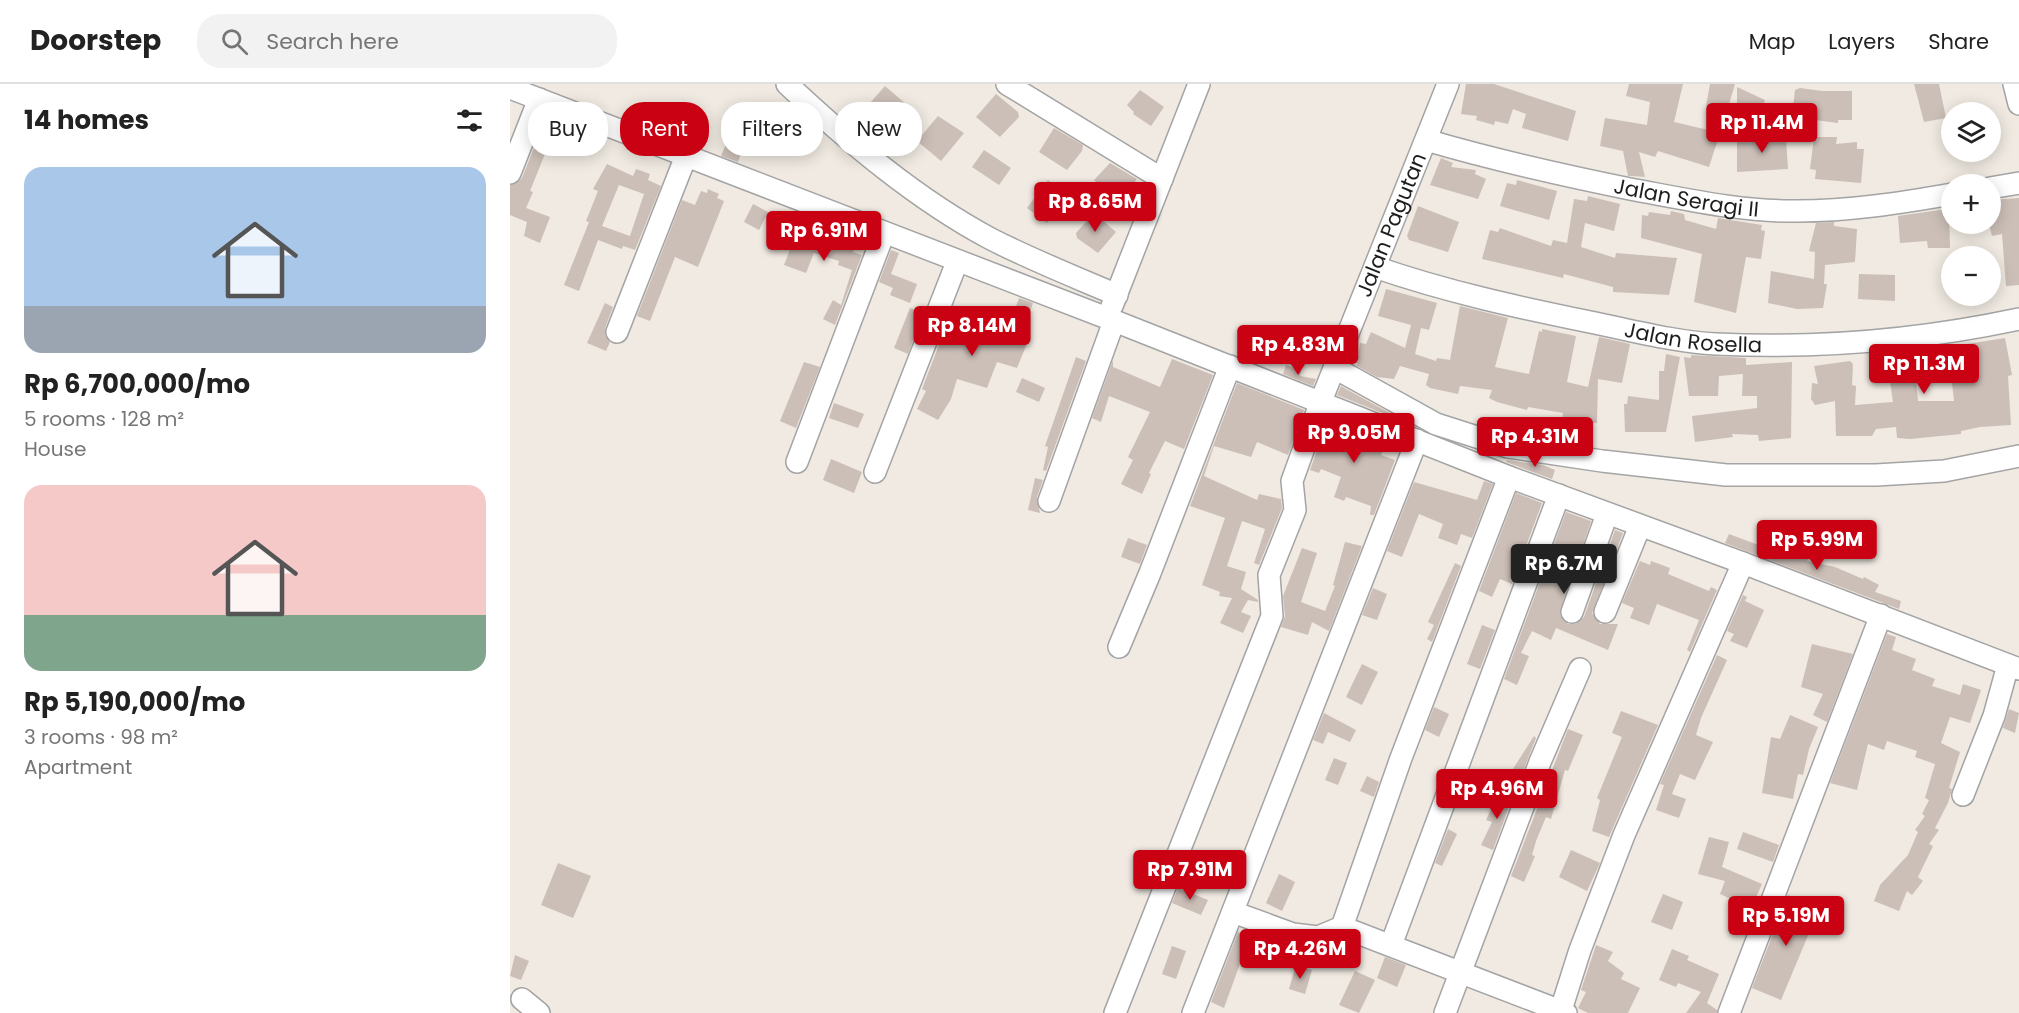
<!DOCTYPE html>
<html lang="en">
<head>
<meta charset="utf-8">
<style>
	body { margin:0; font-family:Poppins,sans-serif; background:#f2f2f2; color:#222; height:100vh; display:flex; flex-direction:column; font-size:22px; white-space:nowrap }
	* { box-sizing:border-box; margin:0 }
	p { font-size:20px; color:#767676 }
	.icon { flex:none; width:33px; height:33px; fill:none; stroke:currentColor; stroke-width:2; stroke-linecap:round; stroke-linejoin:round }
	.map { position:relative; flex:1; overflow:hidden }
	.sheet { display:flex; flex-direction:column; background:#fff; width:510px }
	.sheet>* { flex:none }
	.hud { position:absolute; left:18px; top:18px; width:570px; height:54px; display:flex; gap:12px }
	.fabs { position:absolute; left:1431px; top:18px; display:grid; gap:12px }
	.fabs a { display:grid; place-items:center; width:60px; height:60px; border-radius:50%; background:#fff; box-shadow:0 3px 15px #0003; font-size:30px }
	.price { position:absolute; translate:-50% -51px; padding:0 14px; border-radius:6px; background:#ca0013; color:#fff; font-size:20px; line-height:39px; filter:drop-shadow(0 2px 3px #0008) }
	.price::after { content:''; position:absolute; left:50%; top:36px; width:18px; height:14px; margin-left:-9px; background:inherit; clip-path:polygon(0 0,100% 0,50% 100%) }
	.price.selected { background:#222; color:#fff }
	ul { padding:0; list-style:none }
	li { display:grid; align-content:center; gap:12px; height:318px; padding:0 24px }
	li span { display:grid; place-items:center; height:186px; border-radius:18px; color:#555 }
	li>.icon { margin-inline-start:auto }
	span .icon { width:108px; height:108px; fill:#fffc; stroke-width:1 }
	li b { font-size:26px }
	h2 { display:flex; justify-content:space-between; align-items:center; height:72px; padding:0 24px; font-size:26px }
	.chip { padding:0 21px; border-radius:24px; background:#fff; box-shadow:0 3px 15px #0003; font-size:21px; line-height:54px }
	.chip.selected { background:#ca0013; color:#fff }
	header { display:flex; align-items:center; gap:36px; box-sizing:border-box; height:84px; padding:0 30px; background:#fff; border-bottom:2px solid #e0e0e0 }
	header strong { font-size:28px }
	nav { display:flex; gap:33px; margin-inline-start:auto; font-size:21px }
	.search { width:420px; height:54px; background:#f2f2f2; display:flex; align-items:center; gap:15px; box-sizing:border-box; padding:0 21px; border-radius:24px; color:#767676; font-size:22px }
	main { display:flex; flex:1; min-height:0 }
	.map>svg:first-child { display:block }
</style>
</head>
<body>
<header>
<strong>Doorstep</strong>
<div class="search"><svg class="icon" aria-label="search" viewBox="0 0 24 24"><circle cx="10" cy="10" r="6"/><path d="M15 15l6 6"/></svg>Search here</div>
<nav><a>Map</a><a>Layers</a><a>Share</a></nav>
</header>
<main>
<section class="sheet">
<h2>14 homes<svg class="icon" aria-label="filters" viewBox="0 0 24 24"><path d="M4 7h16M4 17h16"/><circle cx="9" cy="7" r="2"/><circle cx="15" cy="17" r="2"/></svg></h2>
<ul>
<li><span style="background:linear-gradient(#a9c7e8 75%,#9aa5b1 0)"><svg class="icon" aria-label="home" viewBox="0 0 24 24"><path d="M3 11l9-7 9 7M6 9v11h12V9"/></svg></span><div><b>Rp 6,700,000/mo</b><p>5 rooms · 128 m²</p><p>House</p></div></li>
<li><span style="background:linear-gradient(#f6c9c9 70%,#7fa58c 0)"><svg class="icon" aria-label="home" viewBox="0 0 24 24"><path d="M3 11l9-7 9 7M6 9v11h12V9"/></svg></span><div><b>Rp 5,190,000/mo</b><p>3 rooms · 98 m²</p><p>Apartment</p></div></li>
</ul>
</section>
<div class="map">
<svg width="1509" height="929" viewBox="0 0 1509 929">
	<rect width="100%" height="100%" fill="#f0eae2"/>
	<path fill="#ccbfb8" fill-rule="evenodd" d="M956 0H984L1066 27 1058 57 1012 44 1016 30 1003 25 998 40 985 37 984 41 966 36 967 32 951 30Z
		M1119 0H1173L1164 38 1207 48 1209 52 1199 83 1148 67 1145 73 1129 68 1135 93 1122 92H1118L1113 67 1090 62 1095 34 1137 41 1140 18 1116 12Z
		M1200 0H1225L1217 27 1196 22Z
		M1404 0H1429L1436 34 1414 38Z
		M375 2 396 20 381 37 360 19Z
		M1227 3 1255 16 1249 34 1227 29Z
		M1290 4 1312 7H1342V36H1328V39L1282 33 1285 6Z
		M630 6 654 23 641 42 623 30 624 28 617 21Z
		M486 10 508 28 509 33 490 53 466 33Z
		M128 21 139 26 132 41 121 37Z
		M428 32 454 49 431 77 407 57Z
		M36 33 65 44 75 53 63 67 41 55 20 107 23 108 16 124 40 133 30 159 14 152 17 138 0 131V101L7 99 12 94Z
		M544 44 573 61 572 67 557 86 529 68Z
		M1236 52 1276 53 1278 85 1227 88V56H1236Z
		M1304 53H1327L1326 60 1347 58V65H1354L1351 99 1305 95 1306 86 1300 85Z
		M216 60 232 67 228 78 211 72Z
		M474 66 501 84 489 101 462 83Z
		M931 74 943 79 941 83 966 86 965 90 976 95 968 115 920 101Z
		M600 79 627 95 612 114 609 111 605 115 584 96Z
		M97 80 123 92 126 85 140 90 138 96 151 102 125 166 113 162 112 165 88 156 69 207 54 201 79 138 76 137 88 107 83 105ZM109 101 134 110 120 152 92 142Z
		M538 96 559 114 537 139 517 124Z
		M1007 96 1047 107 1039 136 990 122 997 99 1006 101Z
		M198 105 209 110 207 114 214 117 188 183 165 173 140 237 127 232 172 116 185 121 191 107 197 109Z
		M1078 112 1110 120 1104 147 1075 139 1071 163 1105 174 1106 169 1167 174 1159 211 1103 208V203L1054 190 1053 194 972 175 980 146 988 148 990 144 1041 162 1043 156 1057 159 1064 115 1077 117Z
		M1509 114V201L1496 202 1492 150 1482 152 1479 140 1480 116Z
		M243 120 258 128 249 146 234 138Z
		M908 122 949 138 938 168 899 156 897 152Z
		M1436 125 1437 130H1439L1440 164H1418L1417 157 1390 159 1388 132Z
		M1161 127 1174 130 1175 136 1206 145 1208 134 1252 141 1251 146 1255 147 1251 175 1236 173 1226 229 1184 218 1192 170 1131 154 1132 131 1138 132 1139 128 1160 131Z
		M584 129 606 148 588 169 567 154 566 149Z
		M1324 138V142L1347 145 1345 178 1315 181 1314 200H1317L1313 224 1287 225 1258 219 1261 187 1304 195 1305 168 1299 167 1306 139Z
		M286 150 314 160 316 152 329 155 345 163 343 168 352 171 325 241 313 235 323 216 331 221 342 186 328 181 329 177 304 169 296 189 274 181Z
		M381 166 389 169 381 190 407 200 400 219 380 211 383 204 369 198Z
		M1349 190 1385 191V217L1348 215Z
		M876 205 927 219 919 246 911 244 905 270 926 277 927 274 940 276 950 222 998 234 985 283 1019 290 1029 247 1032 248V245L1066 252 1057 298 1078 303 1089 253 1120 260 1112 299 1088 295 1087 339 1052 338 1053 329 1018 323 1017 326 987 318 979 314 982 306 950 302 948 310 920 304 916 301 919 290 890 282 884 295 867 293 847 282 850 259 856 260 861 248 895 264 901 241 868 232Z
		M509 214 523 219 512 250 520 252 507 284 487 278 477 304 447 295 441 315 428 336 407 325 416 307 412 305 440 232 478 247 479 245 496 251Z
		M95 219 103 223 95 244V250L100 258 96 267 77 259Z
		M400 224 413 229 398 270 384 264Z
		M1495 254 1502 291 1498 292 1501 341 1470 343 1451 347V350L1400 355 1387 354 1386 343 1366 345 1362 352H1326L1325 317 1305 321 1301 315 1302 299 1308 300 1304 282 1340 277 1343 280 1342 301 1346 302 1345 321 1383 318 1377 277 1410 272 1414 296 1406 297 1408 317H1444L1438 263Z
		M1156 270 1170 273 1156 348H1115L1114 320H1117L1118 312 1149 316V287H1154Z
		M1181 271 1236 274V281L1282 278 1281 354 1249 357 1248 351 1222 350 1223 353 1185 358 1182 332 1247 324V312H1232L1233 290 1209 292 1208 312H1179L1174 273 1181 274Z
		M566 273 576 277 536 387 533 386 538 363 535 362Z
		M662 275 703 291 674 365 655 357 639 389 641 390 632 410 611 400 623 376 618 373 640 328 599 312 591 338 582 334 603 276V283L650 303Z
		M294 278 310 283 286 344 270 337Z
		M776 281 791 287 790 292 806 295 803 302 773 290Z
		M512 294 535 304 529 318 506 308Z
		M727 299 794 326 778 371 747 358 741 373 704 362 694 392 747 416 749 410 771 415 772 424 749 481 744 479 755 445 732 437 717 482 736 488 731 505 748 516V518L738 516 731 528 741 532 733 549 710 539 722 514 709 512 710 508 692 501 715 434 680 422Z
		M831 302 836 305 898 339 827 311Z
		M324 319 354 330 348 344 319 334Z
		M818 336 875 358 871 371 885 376 864 431H860L861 422 836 413 834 417 824 413 831 393 811 385 809 389 800 386Z
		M321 375 352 388 344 409 313 396Z
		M997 376 1033 381 1045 386 1042 395 996 378Z
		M525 394 533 396 527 413 530 429 518 426Z
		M974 397 983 400 962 454 951 450 947 461 928 454 933 440 909 430 892 473 877 467 904 398 967 416Z
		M1006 409 1032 419 1002 500 990 495 982 513 969 507Z
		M1056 428 1081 437 1050 531 1058 540H1065L1074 533 1105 446 1113 449 1082 529 1090 540H1108L1098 566 1046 544 1041 556 1022 547 1011 569 1019 572 1007 601 994 595Z
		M1219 450 1267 468 1298 473 1297 477 1325 483 1353 495 1354 493 1369 501 1365 508 1391 517 1389 525 1215 459Z
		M618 454 637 461 630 480 611 473Z
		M835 458 852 462 819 547 802 538 798 551 771 543 775 532 773 512 792 464 807 469 791 518 815 527 825 502 823 501Z
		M1130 477 1140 481 1141 477 1160 484 1158 490 1199 507 1201 503 1207 506 1180 568 1177 566 1189 536 1147 520 1139 541 1120 534 1124 524 1112 519Z
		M945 479 951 482 922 558 917 555 924 541 918 538Z
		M863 504 877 510 867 536 852 531Z
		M1233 511 1237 513 1235 517 1254 526 1237 564 1220 557 1224 550 1217 547Z
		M972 541 985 546 970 585 957 580Z
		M1377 550 1386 553 1382 566 1406 575 1402 586 1425 595 1422 602 1450 611 1453 600 1471 606 1460 639 1440 633 1431 659 1450 668 1439 704 1442 705 1438 719 1425 744 1429 746 1419 760 1423 762 1408 793 1413 797 1402 811 1397 807 1389 827 1364 817 1370 801 1398 771 1408 748 1405 746 1415 732 1412 730 1419 716 1415 714 1425 680 1405 673 1407 667 1377 657 1374 666 1358 660 1347 706 1320 699Z
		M1302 560 1343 570 1317 638 1303 631 1313 610 1291 603Z
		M1207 571 1217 576 1191 634 1186 651 1203 658 1185 696 1170 690 1162 710 1176 715 1169 734 1146 726 1154 701 1150 700Z
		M852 580 868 588 852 621 836 613Z
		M924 623 939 630 929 653 915 646Z
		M1499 625 1509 629 1505 649 1493 644Z
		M1111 627 1148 641 1099 753 1082 747 1090 716 1087 714 1112 653 1102 649Z
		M814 629 846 646 840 658 818 648 813 660 803 656Z
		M1280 631 1308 643 1299 665 1293 691 1288 690 1283 715 1252 709 1261 653 1270 655Z
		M1058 645 1073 651 1058 687 1055 686 1041 735 1036 733 1026 757 1022 771 1025 772 1014 798 1001 792Z
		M1024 652 1026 654 1012 690 1003 685Z
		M824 674 837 679 828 701 815 696Z
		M857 692 869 698 864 713 850 707Z
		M990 707 1002 715 983 766 971 761 982 738 976 736Z
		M938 745 947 750 932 782 925 779Z
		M1233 748 1269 761 1263 778 1227 765Z
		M1199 753 1219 758 1212 783 1252 800 1241 824 1210 810 1215 797 1188 790Z
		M1061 766 1090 779 1077 807 1049 793Z
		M48 779 81 792 63 834 31 821Z
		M769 790 785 798 772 827 756 819Z
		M668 804 698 816 691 831 662 819Z
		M1153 810 1173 818 1162 846 1141 838Z
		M1278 811 1310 823 1271 916 1242 904Z
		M728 848 740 852 714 924 701 918Z
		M832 857 848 863 842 880 823 873 828 858Z
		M1086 861 1103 868 1098 877 1114 889 1111 895 1130 904 1118 929H1078L1068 924 1076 908 1071 906Z
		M662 862 676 867 666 895 652 890Z
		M1162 865 1179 872 1177 876 1209 890 1197 919 1207 926V929H1176L1191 908 1168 899 1166 903 1149 896Z
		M5 871 19 877 11 896 0 892Z
		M875 873 896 881 887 903 867 894Z
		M786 881 802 886 795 910 779 905Z
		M845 887 865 896 849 929 829 921Z"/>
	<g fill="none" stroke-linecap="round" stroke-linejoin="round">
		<defs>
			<g id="minor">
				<path d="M277 0C339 58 406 115 481 155 522 176 565 193 607 211"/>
				<path d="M497 0 652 95"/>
				<path d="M1504 0 1509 20"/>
				<path d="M0 4 597 234 999 393 1233 479 1509 585"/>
				<path id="s1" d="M916 56C984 76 1051 91 1120 105 1175 115 1231 128 1287 127 1339 127 1391 119 1442 110"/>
				<path d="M0 89 29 15"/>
				<path d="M1480 104 1509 99"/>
				<path id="s2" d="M865 183C937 208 1011 224 1085 239 1124 247 1166 258 1206 260 1308 265 1410 256 1509 235"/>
				<path d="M602 222 689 0"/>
				<path d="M107 248 176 72"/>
				<path d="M825 284 926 340 998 363 1092 377 1216 391H1366L1434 387 1509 372"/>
				<path d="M287 378 374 149"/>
				<path d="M365 388 447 178"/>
				<path d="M539 417 604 237"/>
				<path d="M1062 528 1097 430"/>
				<path d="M1095 528 1130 442"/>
				<path d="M609 563 640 489 720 282"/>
				<path d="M1453 711 1484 632 1498 581"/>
				<path d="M723 828 783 850 808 853 832 843 1056 929"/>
				<path d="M832 843 891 674 999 393"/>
				<path d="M881 861 1049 411"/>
				<path d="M12 915 29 929"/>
				<path id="s3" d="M605 929 762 532 759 491 785 426 782 397 811 317 938 0"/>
				<path d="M683 929 907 356"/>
				<path d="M935 929 1030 678 1070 585"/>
				<path d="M1050 929 1070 866 1114 751 1233 479"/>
				<path d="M1219 929 1371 531"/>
			</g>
		</defs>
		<use href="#minor" stroke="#a4a4a4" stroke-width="24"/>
		<use href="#minor" stroke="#fff" stroke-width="21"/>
	</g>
	<g text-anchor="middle" stroke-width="4.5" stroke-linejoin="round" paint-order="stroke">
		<g font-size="21" fill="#1d1d1d" stroke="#fff">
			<text dy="7" stroke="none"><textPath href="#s1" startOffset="267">Jalan Seragi II</textPath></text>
			<text dy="7" stroke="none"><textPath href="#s3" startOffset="842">Jalan Pagutan</textPath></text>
			<text dy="7" stroke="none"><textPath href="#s2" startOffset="327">Jalan Rosella</textPath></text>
		</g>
	</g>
</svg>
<div class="fabs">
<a><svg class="icon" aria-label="layers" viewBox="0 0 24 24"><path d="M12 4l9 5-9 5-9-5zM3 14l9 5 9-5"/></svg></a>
<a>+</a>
<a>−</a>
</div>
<b class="price" style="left:1252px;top:70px">Rp 11.4M</b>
<b class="price" style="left:585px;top:149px">Rp 8.65M</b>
<b class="price" style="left:314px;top:178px">Rp 6.91M</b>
<b class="price" style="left:462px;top:273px">Rp 8.14M</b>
<b class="price" style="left:788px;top:292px">Rp 4.83M</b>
<b class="price" style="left:1414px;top:311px">Rp 11.3M</b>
<b class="price" style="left:844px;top:380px">Rp 9.05M</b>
<b class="price" style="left:1025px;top:384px">Rp 4.31M</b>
<b class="price" style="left:1307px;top:487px">Rp 5.99M</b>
<b class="price selected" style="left:1054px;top:511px">Rp 6.7M</b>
<b class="price" style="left:987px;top:736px">Rp 4.96M</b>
<b class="price" style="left:680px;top:817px">Rp 7.91M</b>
<b class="price" style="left:1276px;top:863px">Rp 5.19M</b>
<b class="price" style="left:790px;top:896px">Rp 4.26M</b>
<div class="hud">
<a class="chip">Buy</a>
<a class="chip selected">Rent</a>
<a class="chip">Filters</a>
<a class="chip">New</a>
</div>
</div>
</main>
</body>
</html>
